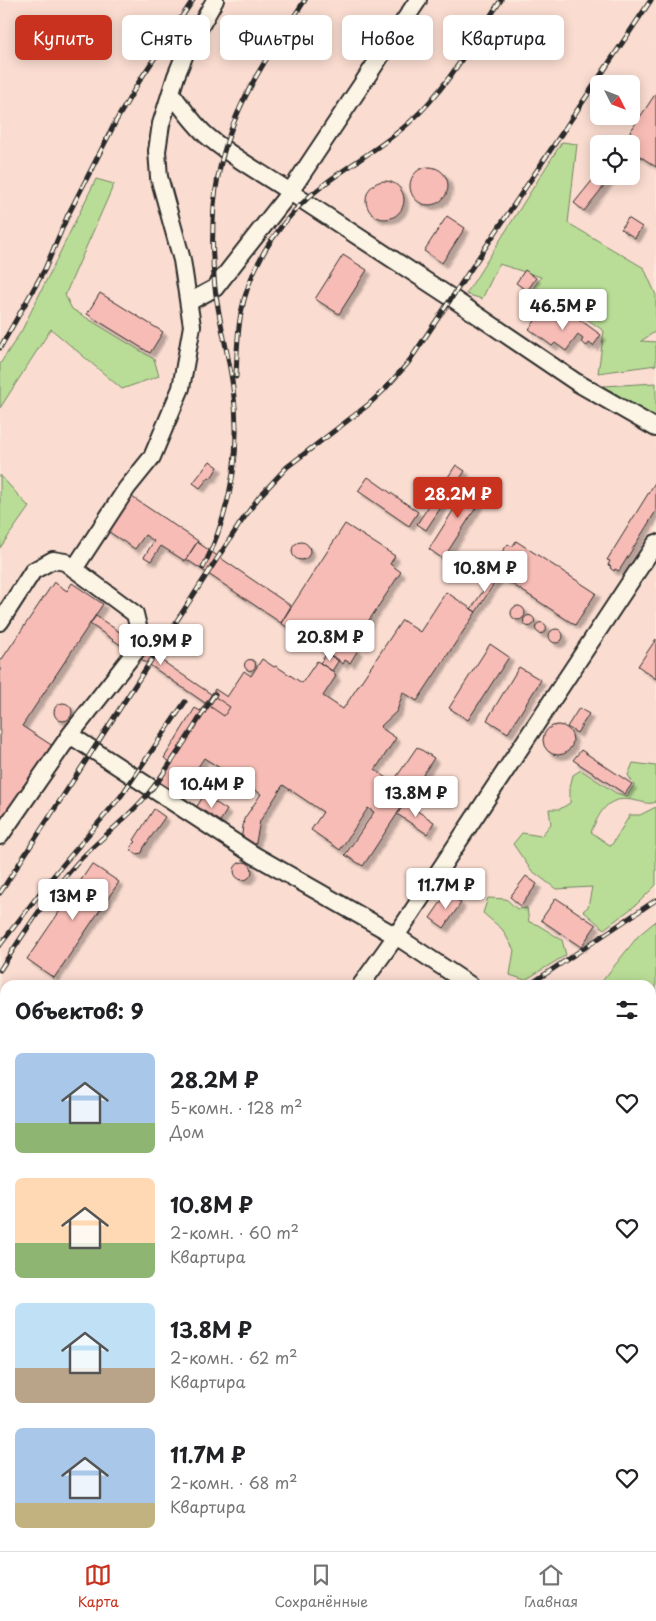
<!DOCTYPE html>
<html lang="ru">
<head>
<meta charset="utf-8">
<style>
	body { margin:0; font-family:"Playpen Sans",sans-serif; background:#f6f6f6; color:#202124; height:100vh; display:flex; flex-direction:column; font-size:19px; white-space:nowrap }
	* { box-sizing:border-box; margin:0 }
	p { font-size:16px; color:#757577 }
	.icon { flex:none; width:28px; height:28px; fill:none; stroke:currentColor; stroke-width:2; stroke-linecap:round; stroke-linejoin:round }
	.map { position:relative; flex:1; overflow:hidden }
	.side { position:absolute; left:0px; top:980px; width:656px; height:571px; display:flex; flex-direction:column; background:#fff; border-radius:15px 15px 0 0; box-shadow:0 2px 12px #0003 }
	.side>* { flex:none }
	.hud { position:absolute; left:15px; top:15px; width:626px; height:45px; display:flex; gap:10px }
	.needle { width:32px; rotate:132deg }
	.buttons { position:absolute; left:590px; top:75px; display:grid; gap:10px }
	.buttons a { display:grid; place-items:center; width:50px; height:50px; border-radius:8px; background:#fff; box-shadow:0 2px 12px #0003; font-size:25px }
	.price { position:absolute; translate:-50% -42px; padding:0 11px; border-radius:5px; background:#fff; color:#222; font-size:16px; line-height:32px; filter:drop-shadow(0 1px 2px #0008) }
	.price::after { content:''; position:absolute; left:50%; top:30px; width:15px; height:11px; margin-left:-8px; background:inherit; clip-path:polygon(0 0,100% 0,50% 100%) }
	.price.selected { background:#c8321e; color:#fff }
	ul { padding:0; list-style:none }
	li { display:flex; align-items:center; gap:15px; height:125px; padding:0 15px }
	li span { display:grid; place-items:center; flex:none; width:140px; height:100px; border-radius:8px; color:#555 }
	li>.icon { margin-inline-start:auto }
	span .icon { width:60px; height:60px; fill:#fffc; stroke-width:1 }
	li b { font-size:21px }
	h2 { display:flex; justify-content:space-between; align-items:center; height:60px; padding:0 15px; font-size:21px }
	.pill { padding:0 18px; border-radius:8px; background:#fff; box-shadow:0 2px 12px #0003; font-size:18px; line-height:45px }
	.pill.selected { background:#c8321e; color:#fff }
	.tabs { display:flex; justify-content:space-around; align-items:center; height:70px; border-top:1px solid #e0e0e0; background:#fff; font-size:14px; color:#757577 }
	.tabs a { display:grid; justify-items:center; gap:2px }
	.tabs .selected { color:#c8321e }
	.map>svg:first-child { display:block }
</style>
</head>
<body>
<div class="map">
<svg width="656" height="1551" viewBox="0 0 656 1551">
	<defs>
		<filter id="shadow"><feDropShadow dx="4.5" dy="4.5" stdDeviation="1" flood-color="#0004"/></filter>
	</defs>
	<rect width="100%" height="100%" fill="#fbeadb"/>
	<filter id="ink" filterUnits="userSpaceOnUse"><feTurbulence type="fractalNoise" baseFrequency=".02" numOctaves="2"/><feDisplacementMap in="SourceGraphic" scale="10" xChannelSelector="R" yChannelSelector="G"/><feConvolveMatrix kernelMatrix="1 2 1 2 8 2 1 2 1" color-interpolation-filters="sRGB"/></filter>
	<g filter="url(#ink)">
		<path fill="#fadcd0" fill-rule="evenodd" d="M0 0H656V1551H0ZM599 84H631V116H599ZM599 144H631V176H599ZM5 985H651V1546H5Z"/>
		<path fill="#b9dd97" stroke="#728461" d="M562 142 577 144 568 223 644 268 656 295V331L641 341 656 342V365L598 373 604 331 567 305 558 317 529 294 541 277 499 264 482 299 466 294Z
			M96 179 114 184 65 295 72 309 154 359 159 376 122 389 51 329 0 408V364L22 330Z
			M656 383V420L604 386Z
			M0 475 29 507 0 548Z
			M633 763 656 766V802C649 805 644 802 637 801 609 794 601 809 591 832L611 846 630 815H640L656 807V885L636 905 604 929 583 911 588 907 592 887 556 889 531 870 513 844 522 833 541 836 551 824 549 809H560L570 803V787L573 775 581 770 616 793 627 796 634 785 628 775Z
			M488 898 506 899 517 909 527 908 529 922 538 925 562 940 566 955 525 980 510 975 514 950 502 929 483 913Z
			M656 921V1068H651V985H599L639 935Z"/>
		<path fill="#f7bcb5" stroke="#2b2b2b" filter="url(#shadow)" d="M656 93V167L631 150V144H622Z
			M410 186a19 19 0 1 1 38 0a19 19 0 1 1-38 0Z
			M599 172V176H612L584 211 574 203Z
			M366 200a19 19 0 1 1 38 0a19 19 0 1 1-38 0Z
			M447 216 465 228 442 263 424 251Z
			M628 218 642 227 635 238 621 229Z
			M343 255 367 270 339 314 315 299Z
			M525 270 536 278 527 291 516 283Z
			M100 293 163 332 150 353 87 314Z
			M543 310 561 323 569 312 601 335 593 346 589 343 587 346 581 342 583 339 578 335 566 351 555 343 552 346 529 329Z
			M210 461 218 467 211 478 209 477 200 488 193 483Z
			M456 465 465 471 426 530 417 524Z
			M368 477 418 512 409 526 358 491Z
			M473 479 488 489 443 559 429 549Z
			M656 481V511L619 571 615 569 614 571 610 568 611 566 608 565 610 561 607 560Z
			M129 495 198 541 185 561 161 546 151 561 144 557 154 541 145 535 135 549 106 530Z
			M345 524 395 556 390 564 401 572 352 646 358 650 350 663 345 660 343 664 281 623Z
			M516 541 596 593 575 625 495 573 506 556 501 553 508 544 512 547Z
			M292 551a9 9 0 1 1 18 0a9 9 0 1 1-18 0Z
			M197 542 291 606 281 623 186 559Z
			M495 573 499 576 476 612 471 609Z
			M54 582 67 591 72 583 103 604 22 726 56 748 0 831V662Z
			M446 592 476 612 417 701 403 692 397 711 380 727 396 738 375 770 393 782 417 747 434 758 363 866 345 855 374 812 368 808 340 850 311 830 323 812 283 785 260 821 252 863 239 855 244 819 261 794 204 758 178 797 159 784 172 763 164 758 195 708 200 711 215 689 227 697 244 671 251 676 262 659 274 667 276 666 302 683 317 661 334 672 333 674 336 676 323 696 343 709 402 620 420 632Z
			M511 613a7 7 0 1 1 14 0a7 7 0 1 1-14 0Z
			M523.5 621a5.5 5.5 0 1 1 11 0a5.5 5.5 0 1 1-11 0Z
			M96 616 230 707 224 716 90 624Z
			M535.5 628a5.5 5.5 0 1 1 11 0a5.5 5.5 0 1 1-11 0Z
			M549 636a7 7 0 1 1 14 0a7 7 0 1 1-14 0Z
			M656 639V679L638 666Z
			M490 644 509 657 468 720 449 708Z
			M327 653 339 660 332 671 320 663Z
			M244.5 665a5.5 5.5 0 1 1 11 0a5.5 5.5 0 1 1-11 0Z
			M519 667 541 680 508 733 487 720Z
			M54 712a9 9 0 1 1 18 0a9 9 0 1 1-18 0Z
			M579 708 589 714 577 733 567 727Z
			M543 740a15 15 0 1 1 30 0a15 15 0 1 1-30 0Z
			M581 750 632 784 625 794 573 760Z
			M204 795 227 810 219 823 196 808Z
			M405 803 434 822 427 834 397 814Z
			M154 809 165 817 144 847 142 853 136 854 132 851 131 846 136 842 134 840Z
			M234 871a9 9 0 1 1 18 0a9 9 0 1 1-18 0Z
			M92 864 119 882 54 978 27 959Z
			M526 876 537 884 521 906 510 897Z
			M447 893 461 903 444 928 430 918Z
			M556 898 596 925 581 947 541 920Z
			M0 1014 5 1018V1030L0 1037Z
			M656 1154V1417L651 1424V1161Z
			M0 1177 5 1181V1220L0 1217Z
			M5 1430V1500L0 1496V1438Z
			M76 1546H326L323 1551H83Z"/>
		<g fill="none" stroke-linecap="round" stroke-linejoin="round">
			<defs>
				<path id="minor" d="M418 0 290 192 452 298 576 382 656 428
					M171 93C182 107 193 123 206 135 231 157 262 173 290 192L215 288 189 302
					M74 569 127 488 152 457 181 388 192 326 182 260 159 177 157 151 161 124 176 76 185 54 215 0
					M0 622 33 571 53 560 65 562 135 614 142 643 70 735 0 836
					M70 735 254 855 396 936 470 985
					M361 985 396 936 656 543
					M651 1102 656 1105
					M0 1239 5 1242
					M0 1409 5 1402"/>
			</defs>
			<use href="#minor" stroke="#2b2b2b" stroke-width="20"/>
			<use href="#minor" stroke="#fcf5e5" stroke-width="16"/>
			<defs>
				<path id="rail" d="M0 348 45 269 67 217 116 121 140 80 193 0
					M236 377C237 356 237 334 241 313 251 261 283 215 326 183 354 162 385 145 411 121 448 87 473 41 501 0
					M203 568C231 511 242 451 233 388 229 355 219 321 215 288 212 261 212 232 214 205 222 120 260 68 305 0
					M0 893 239 525 259 497 287 467 368 405 383 391 408 363 651 0
					M0 945 50 880 121 796 185 702
					M0 970C24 933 49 894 78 862 100 838 126 820 147 795 172 765 193 727 215 694
					M529 985 656 900
					M651 1102 656 1096
					M651 1257 656 1250
					M651 1320 656 1313
					M651 1450 656 1443
					M651 1509 656 1502
					M0 1536 5 1529
					M343 1551 347 1546
					M459 1551 462 1546
					M498 1551 501 1546
					M583 1551 586 1546
					M623 1551 626 1546"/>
			</defs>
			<use href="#rail" stroke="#2b2b2b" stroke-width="5"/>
			<use href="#rail" stroke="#fcf5e5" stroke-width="3" stroke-dasharray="9" stroke-linecap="butt"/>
		</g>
	</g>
</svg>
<div class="buttons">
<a><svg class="needle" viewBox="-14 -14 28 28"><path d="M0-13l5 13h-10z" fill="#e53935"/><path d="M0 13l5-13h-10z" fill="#757577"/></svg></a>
<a><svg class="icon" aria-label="locate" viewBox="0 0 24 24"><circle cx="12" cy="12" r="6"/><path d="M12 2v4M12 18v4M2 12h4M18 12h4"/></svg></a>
</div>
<b class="price" style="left:563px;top:331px">46.5M ₽</b>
<b class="price selected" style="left:458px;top:519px">28.2M ₽</b>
<b class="price" style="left:485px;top:593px">10.8M ₽</b>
<b class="price" style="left:330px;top:662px">20.8M ₽</b>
<b class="price" style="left:161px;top:666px">10.9M ₽</b>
<b class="price" style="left:212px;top:809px">10.4M ₽</b>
<b class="price" style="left:416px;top:818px">13.8M ₽</b>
<b class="price" style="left:446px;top:910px">11.7M ₽</b>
<b class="price" style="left:73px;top:921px">13M ₽</b>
<div class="hud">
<a class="pill selected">Купить</a>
<a class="pill">Снять</a>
<a class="pill">Фильтры</a>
<a class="pill">Новое</a>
<a class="pill">Квартира</a>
</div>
<section class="side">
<h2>Объектов: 9<svg class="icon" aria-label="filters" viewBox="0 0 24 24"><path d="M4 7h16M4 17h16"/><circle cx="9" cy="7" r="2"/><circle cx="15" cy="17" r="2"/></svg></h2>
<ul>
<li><span style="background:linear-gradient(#a9c7e8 70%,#8fb573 0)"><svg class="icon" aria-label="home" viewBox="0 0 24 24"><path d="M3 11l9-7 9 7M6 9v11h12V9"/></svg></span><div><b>28.2M ₽</b><p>5-комн. · 128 m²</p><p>Дом</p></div><svg class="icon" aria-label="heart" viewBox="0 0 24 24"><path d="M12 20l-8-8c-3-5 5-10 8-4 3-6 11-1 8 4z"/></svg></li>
<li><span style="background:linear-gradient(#ffd9b3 65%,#8fb573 0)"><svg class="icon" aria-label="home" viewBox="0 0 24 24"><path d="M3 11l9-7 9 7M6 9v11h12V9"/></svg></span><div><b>10.8M ₽</b><p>2-комн. · 60 m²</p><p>Квартира</p></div><svg class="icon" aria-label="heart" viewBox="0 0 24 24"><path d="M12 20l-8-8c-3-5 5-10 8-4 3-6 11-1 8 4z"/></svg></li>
<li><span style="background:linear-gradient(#bfe0f5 65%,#b9a48a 0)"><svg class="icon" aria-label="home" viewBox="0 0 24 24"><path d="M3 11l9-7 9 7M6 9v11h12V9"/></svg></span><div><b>13.8M ₽</b><p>2-комн. · 62 m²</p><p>Квартира</p></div><svg class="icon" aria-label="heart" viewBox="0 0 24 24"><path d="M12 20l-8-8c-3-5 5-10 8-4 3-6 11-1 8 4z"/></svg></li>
<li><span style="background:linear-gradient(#a9c7e8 75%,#c2b280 0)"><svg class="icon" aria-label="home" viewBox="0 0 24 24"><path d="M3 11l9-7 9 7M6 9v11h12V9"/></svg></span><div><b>11.7M ₽</b><p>2-комн. · 68 m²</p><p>Квартира</p></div><svg class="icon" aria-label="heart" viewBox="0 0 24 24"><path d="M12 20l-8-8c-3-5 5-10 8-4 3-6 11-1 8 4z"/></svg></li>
</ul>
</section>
</div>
<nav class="tabs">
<a class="selected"><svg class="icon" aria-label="map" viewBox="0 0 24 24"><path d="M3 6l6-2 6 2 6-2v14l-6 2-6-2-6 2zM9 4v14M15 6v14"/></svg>Карта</a>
<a><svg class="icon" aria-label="saved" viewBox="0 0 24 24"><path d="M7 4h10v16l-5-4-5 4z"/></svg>Сохранённые</a>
<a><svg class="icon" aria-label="home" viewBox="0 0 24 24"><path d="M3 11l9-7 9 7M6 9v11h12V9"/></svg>Главная</a>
</nav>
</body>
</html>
